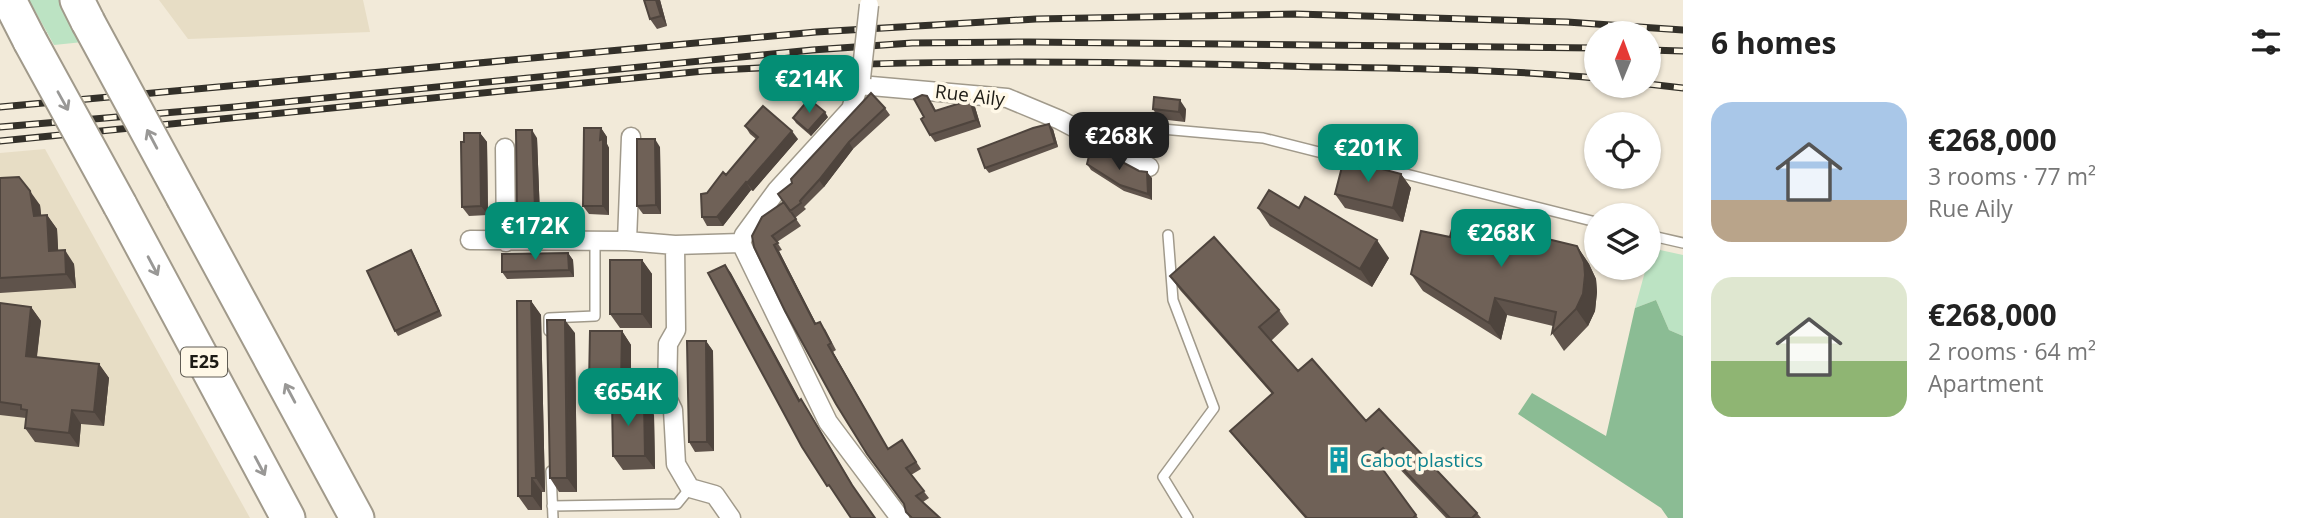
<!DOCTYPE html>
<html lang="en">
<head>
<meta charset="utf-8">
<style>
	body { margin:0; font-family:"Open Sans",sans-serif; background:#f2f2f2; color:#222; height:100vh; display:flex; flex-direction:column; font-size:26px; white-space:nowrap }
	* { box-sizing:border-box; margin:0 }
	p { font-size:23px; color:#767676 }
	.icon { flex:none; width:38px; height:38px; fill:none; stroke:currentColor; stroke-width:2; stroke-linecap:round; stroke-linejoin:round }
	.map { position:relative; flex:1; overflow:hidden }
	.panel { display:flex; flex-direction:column; background:#fff; width:630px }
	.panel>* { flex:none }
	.needle { width:46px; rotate:1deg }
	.tools { position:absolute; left:1584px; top:21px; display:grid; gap:14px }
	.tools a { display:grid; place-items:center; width:77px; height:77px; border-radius:50%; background:#fff; box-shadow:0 2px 5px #0004; font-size:35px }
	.price { position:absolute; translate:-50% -60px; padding:0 16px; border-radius:14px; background:#048e75; color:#fff; font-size:23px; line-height:46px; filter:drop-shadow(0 2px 4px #0008) }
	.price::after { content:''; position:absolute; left:50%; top:42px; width:21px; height:16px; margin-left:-10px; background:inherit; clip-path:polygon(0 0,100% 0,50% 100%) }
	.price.current { background:#222; color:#fff }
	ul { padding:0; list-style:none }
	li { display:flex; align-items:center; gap:21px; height:175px; padding:0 28px }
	li span { display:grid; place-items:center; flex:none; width:196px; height:140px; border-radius:21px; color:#555 }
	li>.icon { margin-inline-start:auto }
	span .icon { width:84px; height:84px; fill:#fffc; stroke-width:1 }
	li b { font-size:30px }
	h2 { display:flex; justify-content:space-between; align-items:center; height:84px; padding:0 28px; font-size:30px }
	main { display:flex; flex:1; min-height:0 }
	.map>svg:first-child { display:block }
</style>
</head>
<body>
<main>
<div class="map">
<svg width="1683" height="518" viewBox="0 0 1683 518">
	<rect width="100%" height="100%" fill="#f2ead9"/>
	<path fill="#e7ddc5" d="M159 0H363L370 32 188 39Z
		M45 149 250 518H0V153Z"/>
	<path fill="#bce3c3" d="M29 0H60L83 42 54 45Z
		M1651 248 1683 255V336L1669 330 1656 300 1635 308 1646 268H1648Z"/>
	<path fill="#8bbc94" d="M1656 300 1669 330 1683 336V518H1668L1661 508 1518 414 1532 393 1606 436 1635 308Z"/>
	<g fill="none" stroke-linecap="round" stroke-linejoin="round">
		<defs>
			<path id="lane" d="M1072 121 1263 138 1596 222
				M1168 235 1173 300 1214 408 1163 477 1188 518
				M1648 235 1683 243
				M549 331V318L595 316V240
				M551 471 553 518
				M552 506 677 504 690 488"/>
			<path id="street" d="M861 78 851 109 777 190 744 235 741 243 828 422 900 518
				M860 85 1007 98 1060 120 1149 167
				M505 148 506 242
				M470 240 627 241 675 245 741 243
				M627 241 631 137
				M675 245 676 330 668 344 667 398 673 410 676 464 690 488 715 495 731 518"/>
			<path id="highway" d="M9 0 30 41
				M77 0 88 22
				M184 199 357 518
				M120 205 288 518"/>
		</defs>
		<use href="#lane" stroke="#a19a8b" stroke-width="12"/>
		<use href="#street" stroke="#a19a8b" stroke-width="21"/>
		<use href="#highway" stroke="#a19a8b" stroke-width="37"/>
		<use href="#lane" stroke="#fff" stroke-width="9"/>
		<use href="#street" stroke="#fff" stroke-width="18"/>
		<use href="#highway" stroke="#fff" stroke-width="33"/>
		<defs>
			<path id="rail" d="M1648 50 1683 51
				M1648 84 1683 88
				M0 107 816 32 1036 19 1296 14 1567 22 1683 30
				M0 127 234 107 812 50 912 43 1029 42 1596 48
				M0 141 704 71C897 59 1091 61 1285 66 1389 69 1492 68 1596 78"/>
		</defs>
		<use href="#rail" stroke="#333029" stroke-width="7"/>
		<use href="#rail" stroke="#fff8e7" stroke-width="4.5" stroke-dasharray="13" stroke-linecap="butt"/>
		<defs>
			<path id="street-bridge" d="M861 78 869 5"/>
			<path id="highway-bridge" d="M88 22 184 199
				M30 41 120 205"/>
		</defs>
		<use href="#street-bridge" stroke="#a19a8b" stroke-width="21" stroke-linecap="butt"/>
		<use href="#highway-bridge" stroke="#a19a8b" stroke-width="37" stroke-linecap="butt"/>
		<use href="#street-bridge" stroke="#fff" stroke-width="18"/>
		<use href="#highway-bridge" stroke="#fff" stroke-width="33"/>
	</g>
	<path fill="#5f534b" d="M660 0 667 26 657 29 650 19Z
		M932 103 936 111 975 107 981 127 935 142 930 135 924 117Z
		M885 108 890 115 853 149 824 187 804 207 806 209 795 218 789 209 801 226 777 242 782 250 779 251 816 324 825 329 836 350 833 352 888 449 902 440 921 469 911 475 929 498 923 502 940 518H911L906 512 905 505 754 247 784 202Z
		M1153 109H1186L1185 122 1159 119Z
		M828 117 811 136 796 123 793 118Z
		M745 126 798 139 753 191 751 190 723 226H707L702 217 707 193 726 175 756 139 750 134Z
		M601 128 607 137V144L609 148V215L589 214 583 206Z
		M1053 129 1058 147 989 173 985 168Z
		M480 133 487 142 488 215 469 216 462 207 464 142Z
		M537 138 540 216H522L517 208Z
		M660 147 661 214H643L637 206Z
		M1087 164 1152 178V200L1124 191 1091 170Z
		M1401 174 1411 188 1403 222 1345 208 1335 194Z
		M0 178 40 205 41 216 47 215 57 229 58 251 74 264 76 288 0 293Z
		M1258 208H1299L1389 258 1372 287 1270 226Z
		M1450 237 1577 246 1589 264 1596 279 1597 292 1595 311 1588 326 1564 351 1552 333 1553 326 1507 315 1501 340 1423 291 1411 274Z
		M411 250 414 255 442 316 398 336 395 331Z
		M568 253 573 260 574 277 507 279 502 272Z
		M642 260 652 274V328H620L610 314Z
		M1170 276 1279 310 1289 324 1271 341 1298 371 1366 421 1477 513 1481 518H1446L1393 462 1383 470 1418 518H1305L1241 445 1230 431 1272 394 1180 290Z
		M531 301 541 315 545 492H542V510H528L518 496Z
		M0 303 31 307 41 321 37 357 99 364 109 378 104 426 81 424 79 447 35 442 25 428 26 418 0 415Z
		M622 331 631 345V399H599L589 385Z
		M575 333 577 492H559L550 478Z
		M706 341 713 351 714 451 695 452 689 442Z
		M644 401 654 415 655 469 623 470 613 456Z"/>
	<path fill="#4e443d" d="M656 0H660L667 26 661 16Z
		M970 100 975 107 981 127 976 120Z
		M1180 100 1186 109 1185 122 1179 112Z
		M825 112 828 117 811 136 808 131Z
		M1049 124 1053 129 1058 147 1055 143Z
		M601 128 607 137V144L609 148V215L603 206Z
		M532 130 537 138 540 216 535 208Z
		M792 131 798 139 753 191 747 183Z
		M480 133 487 142 488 215 481 206Z
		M655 139 660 147 661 214 656 205Z
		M849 142 853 149 824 187 819 180Z
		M1147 172 1152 178V200L1148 194Z
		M1401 174 1411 188 1403 222 1393 208Z
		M746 182 751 190 723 226 717 217Z
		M30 191 40 205 43 230 34 216Z
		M47 215 57 229 59 265 49 251Z
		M1377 240 1389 258 1372 287 1360 269Z
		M774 245 779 251 820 331 815 324Z
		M1577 246 1589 264 1596 279 1597 292 1595 311 1588 326 1576 309Z
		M65 250 74 264 76 288 66 274Z
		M411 250 414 255 442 316 439 311Z
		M568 253 573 260 574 277 569 270Z
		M642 260 652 274V328L642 314Z
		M725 265 731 273 805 409 799 401Z
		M1495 298 1507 315 1501 340 1489 323Z
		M531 301 541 315 545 492 536 478Z
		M31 307 41 321 35 370 26 356Z
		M565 320 575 333 577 492 567 478Z
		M622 331 631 345V399L621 385Z
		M706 341 713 351 714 451 707 442Z
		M828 345 833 352 892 456 888 449Z
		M99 364 109 378 104 426 94 412Z
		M801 399 807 408 858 494 852 485Z
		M644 401 654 415 655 469 645 456Z
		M72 410 81 424 79 447 69 433Z
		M532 478 542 492V510L532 496Z"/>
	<path fill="#6f6157" stroke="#4e443d" stroke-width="2" d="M644 0H656L661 16 650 19Z
		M871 93 885 108 849 142 819 180 800 201 801 203 790 211 778 194 792 183 791 179Z
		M922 95 927 96 935 111 970 100 976 120 930 135 921 119 924 117 914 99Z
		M1154 97 1180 100 1179 112 1153 109Z
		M809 99 825 112 808 131 793 118Z
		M763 106 792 131 747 183 746 182 717 217H702L701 194 707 193 723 172 726 175 758 137 745 126Z
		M1049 124 1055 143 985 168 978 149 1033 128Z
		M584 128H601L600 140 603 139V206H583Z
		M516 130H532L535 208H517Z
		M464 133H480L481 206 462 207 461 142H464Z
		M637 139H655L656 205 637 206Z
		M1090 152 1113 157 1139 171 1147 172 1148 194 1120 185 1087 164Z
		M1344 159 1401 174 1393 208 1335 194Z
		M19 177 30 191 34 216 47 215 49 251 65 250 66 274 0 278V178Z
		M1269 190 1299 208 1305 197 1377 240 1360 269 1258 208Z
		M784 202 796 219 772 236 778 243 774 245 815 324 820 322 831 343 828 345 888 449 902 440 916 462 906 468 924 491 916 496 940 518H912L906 512 904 504 867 454 836 404 785 311 754 247 752 236 762 217Z
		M1455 217 1577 246 1584 262 1585 275 1583 294 1576 309 1552 333 1556 312 1495 298 1489 323 1411 274 1421 231 1450 237Z
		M1214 237 1279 310 1259 327 1298 371 1312 359 1366 421 1379 409 1477 513 1472 518H1450L1383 448 1373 456 1416 515 1413 518H1307L1230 431 1273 393 1170 276Z
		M411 250 439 311 395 331 367 271Z
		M568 253 569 270 502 272V254Z
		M610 260H642V314H610Z
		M725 265 799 401 801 399 852 485 875 518H851L829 485 827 486 802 447 708 273Z
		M517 301H531L536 478H532V496H518Z
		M0 303 31 307 26 356 99 364 94 412 72 410 69 433 25 428 27 410 21 409V405L0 402Z
		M547 320H565L567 478H550Z
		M590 331H622L621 385H589Z
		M687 341H706L707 442H689Z
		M612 401H644L645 456H613Z"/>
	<defs><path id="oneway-shaft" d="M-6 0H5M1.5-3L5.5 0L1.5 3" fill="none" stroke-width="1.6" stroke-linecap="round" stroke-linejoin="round" transform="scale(1.75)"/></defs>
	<g stroke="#999896">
		<use href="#oneway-shaft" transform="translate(63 101) rotate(61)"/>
		<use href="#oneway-shaft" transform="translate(152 139) rotate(-118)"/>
		<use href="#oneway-shaft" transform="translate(153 266) rotate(62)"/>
		<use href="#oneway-shaft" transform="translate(290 393) rotate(-118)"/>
		<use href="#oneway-shaft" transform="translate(260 466) rotate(62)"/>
	</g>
	<defs>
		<symbol id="building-bare" viewBox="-9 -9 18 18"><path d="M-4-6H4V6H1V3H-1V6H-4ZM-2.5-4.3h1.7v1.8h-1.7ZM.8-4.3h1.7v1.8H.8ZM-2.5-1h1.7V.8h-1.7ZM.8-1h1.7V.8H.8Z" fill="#0f9aa8" stroke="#fff8e7" stroke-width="2.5" paint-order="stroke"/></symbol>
	</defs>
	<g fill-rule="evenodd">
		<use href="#building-bare" x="1320" y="441" width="38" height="38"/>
	</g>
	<g text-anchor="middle" stroke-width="7" stroke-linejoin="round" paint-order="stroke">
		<rect fill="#fff8e7" stroke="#615d54" stroke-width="2" x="181" y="347.5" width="46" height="29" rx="5"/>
		<g font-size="18" font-weight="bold" fill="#1d1b15">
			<text x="204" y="368">E25</text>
		</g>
		<g font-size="19" fill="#1d1b15" stroke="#fff8e7">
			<text transform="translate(970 95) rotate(7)" y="7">Rue Aily</text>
		</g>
		<g font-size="19" fill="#0d838f" stroke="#fff8e7" text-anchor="start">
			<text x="1360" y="467">Cabot plastics</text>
		</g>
	</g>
</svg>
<div class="tools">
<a><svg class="needle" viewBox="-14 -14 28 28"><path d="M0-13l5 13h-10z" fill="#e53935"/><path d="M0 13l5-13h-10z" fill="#767676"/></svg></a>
<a><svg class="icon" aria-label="locate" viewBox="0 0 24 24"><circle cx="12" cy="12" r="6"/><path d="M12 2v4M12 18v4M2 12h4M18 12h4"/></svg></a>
<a><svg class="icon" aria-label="layers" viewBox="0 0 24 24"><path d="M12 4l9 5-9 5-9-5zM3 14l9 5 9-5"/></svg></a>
</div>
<b class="price" style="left:809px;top:115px">€214K</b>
<b class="price current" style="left:1119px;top:172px">€268K</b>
<b class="price" style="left:1368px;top:184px">€201K</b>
<b class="price" style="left:535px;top:262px">€172K</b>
<b class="price" style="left:1501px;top:269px">€268K</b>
<b class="price" style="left:628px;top:428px">€654K</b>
</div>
<section class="panel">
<h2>6 homes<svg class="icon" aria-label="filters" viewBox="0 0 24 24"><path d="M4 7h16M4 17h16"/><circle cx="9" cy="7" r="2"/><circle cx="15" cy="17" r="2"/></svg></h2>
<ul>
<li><span style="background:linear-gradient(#a9c7e8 70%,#b9a48a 0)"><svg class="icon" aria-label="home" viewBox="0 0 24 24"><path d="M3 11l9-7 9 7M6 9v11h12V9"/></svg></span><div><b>€268,000</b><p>3 rooms · 77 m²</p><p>Rue Aily</p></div></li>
<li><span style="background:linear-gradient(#dfe7d0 60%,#8fb573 0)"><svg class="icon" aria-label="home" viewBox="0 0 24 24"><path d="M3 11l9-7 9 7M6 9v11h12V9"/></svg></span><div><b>€268,000</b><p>2 rooms · 64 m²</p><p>Apartment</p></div></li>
</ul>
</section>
</main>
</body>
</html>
